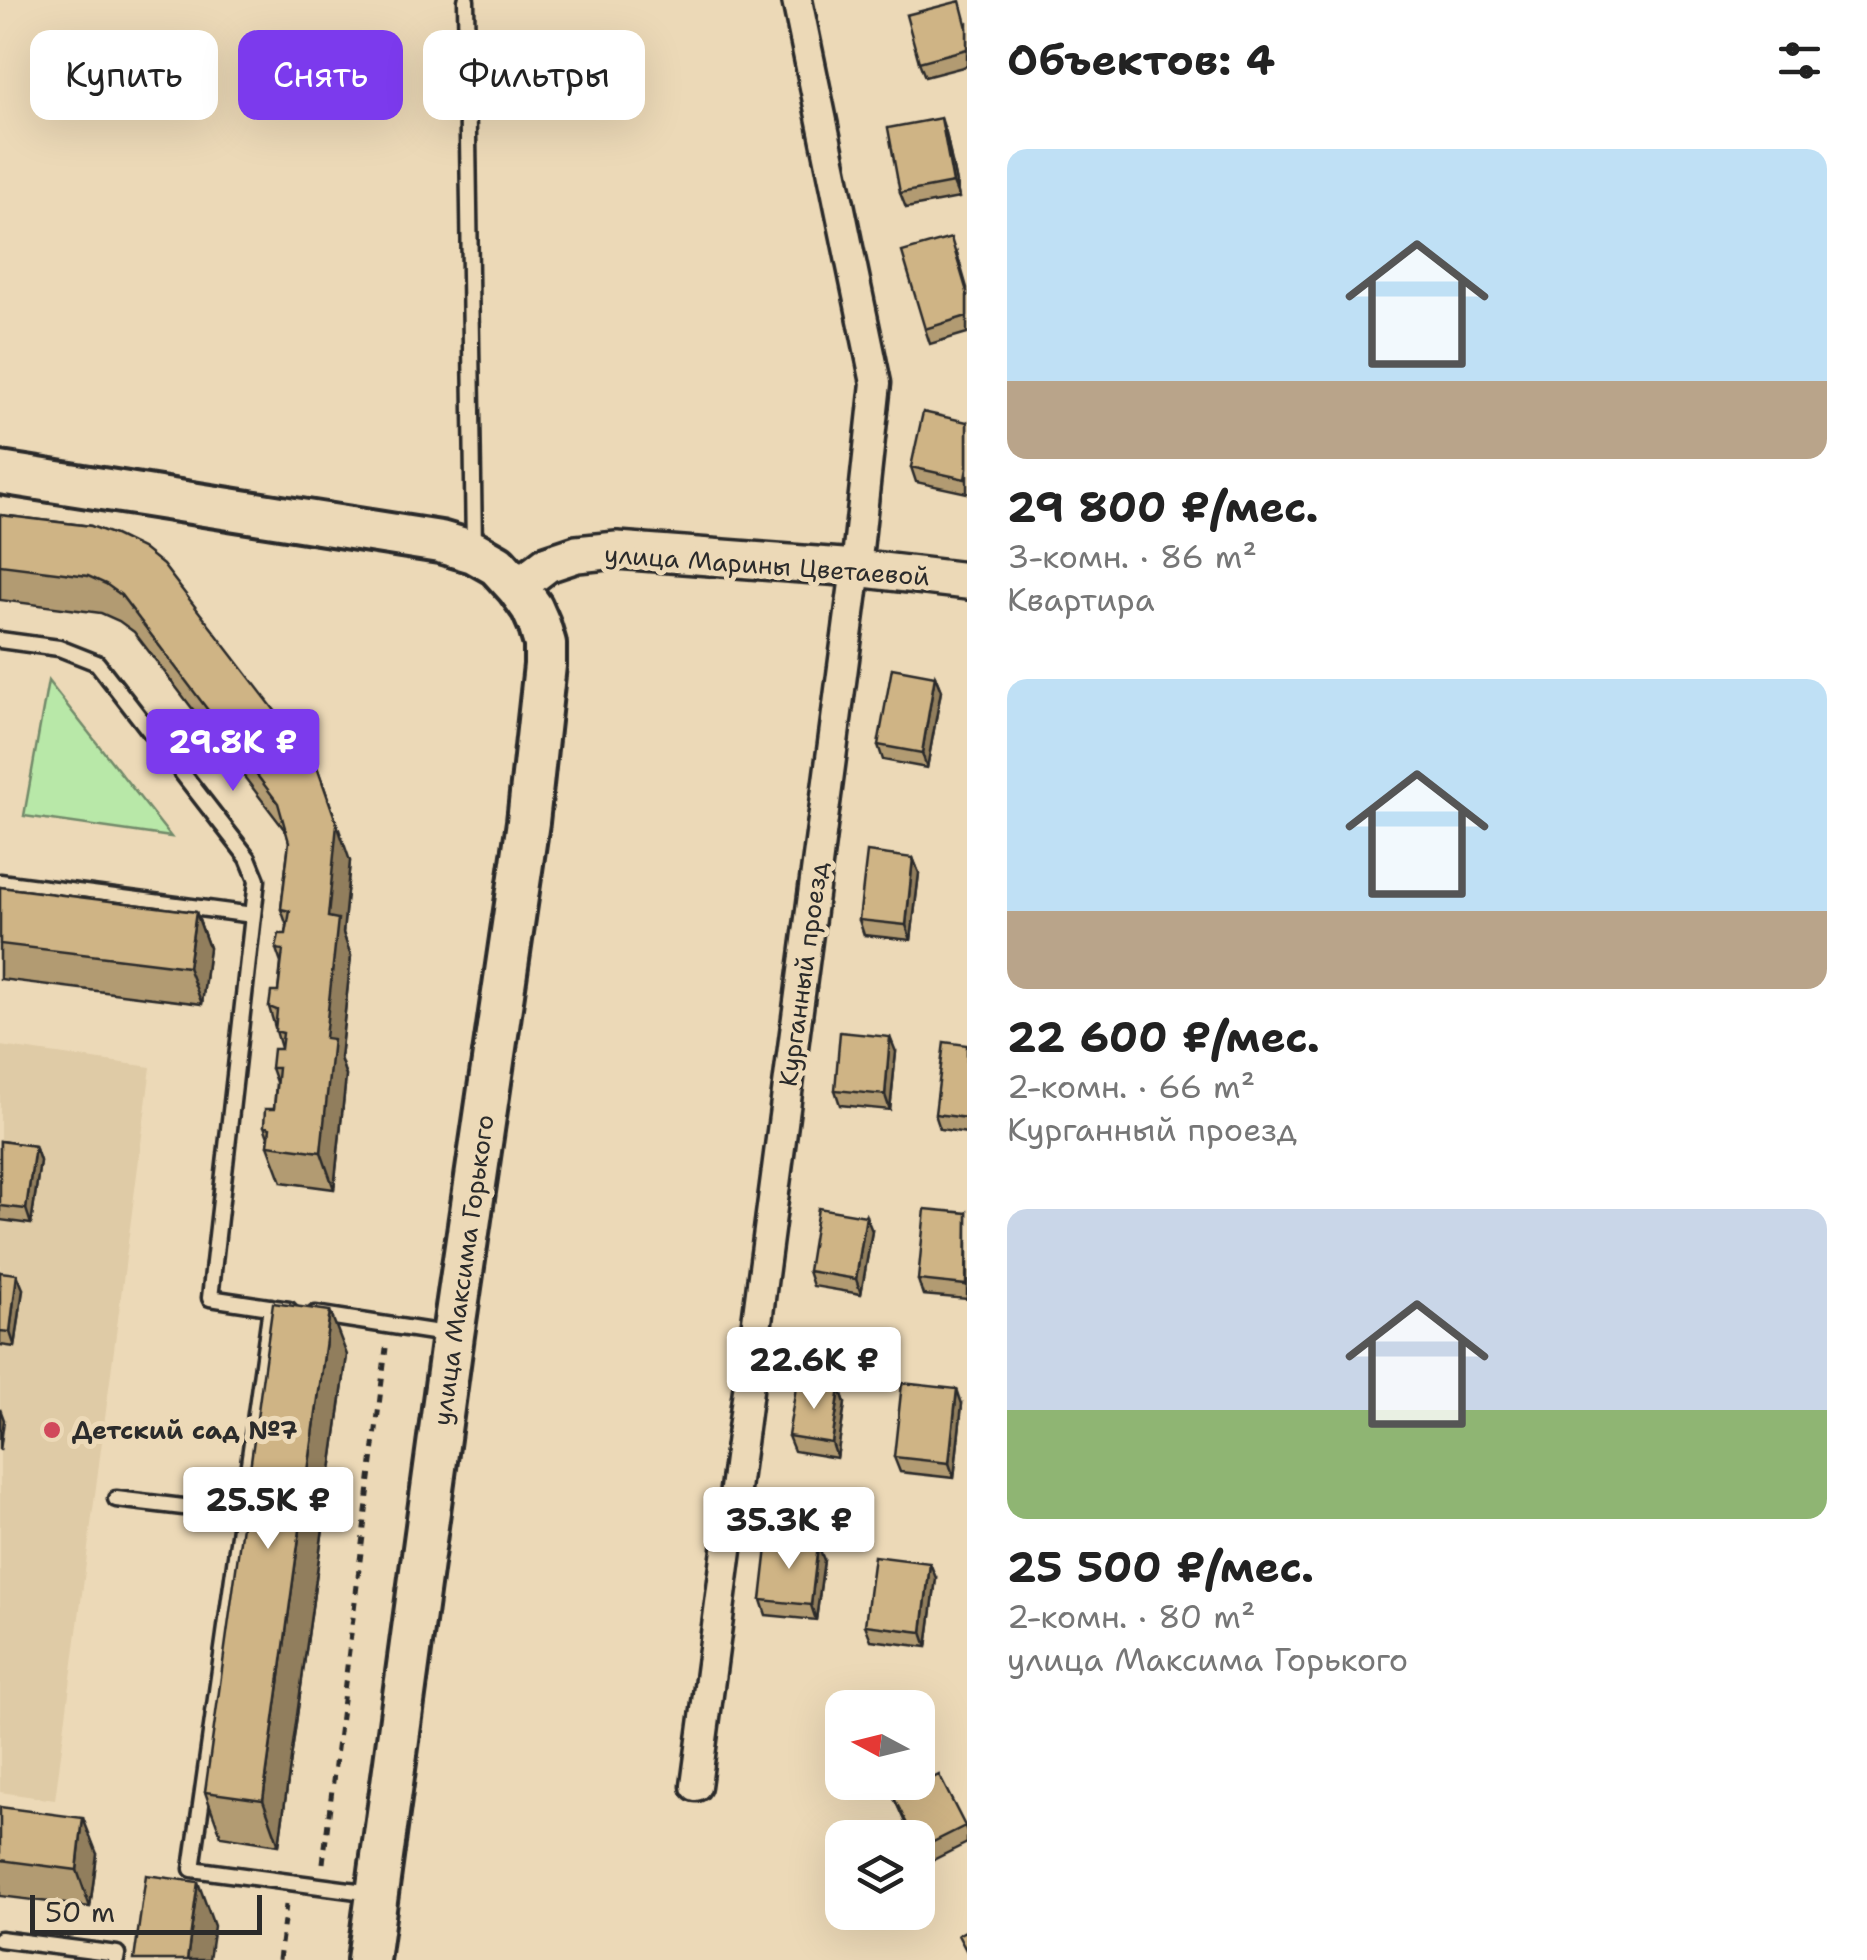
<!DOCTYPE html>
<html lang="ru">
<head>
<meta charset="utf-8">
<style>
	body { margin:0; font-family:"Shantell Sans",sans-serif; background:#f6f6f6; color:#222; height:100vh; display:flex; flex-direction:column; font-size:38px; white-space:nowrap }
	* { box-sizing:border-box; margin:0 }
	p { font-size:32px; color:#767676 }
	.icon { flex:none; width:55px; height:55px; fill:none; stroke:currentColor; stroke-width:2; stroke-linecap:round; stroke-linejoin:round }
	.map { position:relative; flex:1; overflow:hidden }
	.side { display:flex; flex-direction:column; background:#fff; width:900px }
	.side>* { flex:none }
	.hud { position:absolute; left:30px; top:30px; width:785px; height:90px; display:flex; gap:20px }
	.needle { width:65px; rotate:277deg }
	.controls { position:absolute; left:825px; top:1690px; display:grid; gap:20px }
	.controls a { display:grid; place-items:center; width:110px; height:110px; border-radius:20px; background:#fff; box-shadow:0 10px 40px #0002; font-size:50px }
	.scale { position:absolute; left:30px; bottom:25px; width:232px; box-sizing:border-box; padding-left:10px; border:5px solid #2b2b2b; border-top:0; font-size:28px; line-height:35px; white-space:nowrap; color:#2b2b2b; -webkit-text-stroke:8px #ecd9b7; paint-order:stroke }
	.price { position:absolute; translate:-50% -85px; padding:0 22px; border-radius:10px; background:#fff; color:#222; font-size:32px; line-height:65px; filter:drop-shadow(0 2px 5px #0008) }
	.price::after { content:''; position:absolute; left:50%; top:60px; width:30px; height:22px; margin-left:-15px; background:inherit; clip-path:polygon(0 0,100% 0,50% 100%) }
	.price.selected { background:#7c3aed; color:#fff }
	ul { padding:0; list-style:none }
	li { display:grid; align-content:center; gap:20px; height:530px; padding:0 40px }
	li span { display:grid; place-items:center; height:310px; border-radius:20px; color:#555 }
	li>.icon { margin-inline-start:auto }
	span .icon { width:180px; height:180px; fill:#fffc; stroke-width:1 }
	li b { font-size:42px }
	h2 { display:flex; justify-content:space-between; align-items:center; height:120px; padding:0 40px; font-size:42px }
	.tag { padding:0 35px; border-radius:20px; background:#fff; box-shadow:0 10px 40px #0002; font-size:35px; line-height:90px }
	.tag.selected { background:#7c3aed; color:#fff }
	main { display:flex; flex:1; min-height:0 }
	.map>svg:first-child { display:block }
</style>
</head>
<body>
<main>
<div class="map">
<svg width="967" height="1960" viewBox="0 0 967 1960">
	<rect width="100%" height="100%" fill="#ecd9b7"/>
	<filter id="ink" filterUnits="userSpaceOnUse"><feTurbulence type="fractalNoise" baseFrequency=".01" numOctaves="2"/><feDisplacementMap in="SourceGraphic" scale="20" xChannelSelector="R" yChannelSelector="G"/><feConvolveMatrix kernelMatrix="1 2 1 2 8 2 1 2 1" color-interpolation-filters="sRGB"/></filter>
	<g filter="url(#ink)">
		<path fill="#dfcba6" d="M0 1046 151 1067 55 1800 0 1792Z"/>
		<path fill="#b8e8a8" stroke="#728a6a" stroke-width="2.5" d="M48 681 171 837 24 816Z"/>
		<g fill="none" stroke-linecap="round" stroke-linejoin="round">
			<defs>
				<path id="service" d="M466 0 474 549
					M0 640 59 648 97 663 248 858 257 880 210 1298 289 1310
					M0 882 253 915
					M271 1307 192 1869 372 1893
					M315 1314 452 1335
					M116 1499 242 1514
					M0 1939 117 1954 116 1960"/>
				<path id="minor" d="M696 1786 856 568 876 383 797 0"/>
				<path id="tertiary" d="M517 587 547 564 577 554 617 550 856 568 967 581"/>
				<path id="secondary" d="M0 473 440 542 474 552 497 565 517 587 532 608 539 624 545 644V665L528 822 453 1335 368 1960"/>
			</defs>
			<use href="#service" stroke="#2b2b2b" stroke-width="21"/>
			<use href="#minor" stroke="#2b2b2b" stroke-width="35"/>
			<use href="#tertiary" stroke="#2b2b2b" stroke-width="42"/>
			<use href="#secondary" stroke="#2b2b2b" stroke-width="48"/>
			<path stroke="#2b2b2b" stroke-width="5" stroke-dasharray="8 8" stroke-linecap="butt" d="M323 1863 386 1348
				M279 1960 286 1905"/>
			<use href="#service" stroke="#ecd9b7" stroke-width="14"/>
			<use href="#minor" stroke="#ecd9b7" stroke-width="28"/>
			<use href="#tertiary" stroke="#ecd9b7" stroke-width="35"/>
			<use href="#secondary" stroke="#ecd9b7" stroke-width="40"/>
		</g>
		<path fill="#b29b72" stroke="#2b2b2b" stroke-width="2.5" d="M967 23V66L925 77 919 62Z
			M946 133 959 198 906 208 900 193Z
			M957 253 967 288V333L930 344 925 329Z
			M967 422V493L916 482 911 467Z
			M0 515 91 526 350 861 343 933 351 956 340 1058 346 1076 334 1189 282 1182 268 1145 269 1140 264 1126 274 1109 276 1082 271 1068 281 1048 269 1007 278 992 281 963 276 949 286 934 287 926 281 909 289 842 287 833 134 632 119 621 101 613 0 600Z
			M935 676 941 691 927 768 883 760 878 745Z
			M913 858 919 873 911 940 864 935 859 920Z
			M0 887 196 912 209 948 202 1004 0 979Z
			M967 1045V1133L940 1129 935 1114Z
			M896 1052 890 1110 840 1105 835 1090Z
			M0 1141 35 1146 40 1161 31 1224 0 1220Z
			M967 1213V1299L923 1295 918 1280Z
			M872 1231 861 1294 813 1286 808 1271Z
			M0 1272 23 1289 15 1347 0 1345Z
			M347 1355 279 1845 221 1836 205 1792Z
			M840 1388 845 1403 837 1458 794 1451 788 1436Z
			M962 1404 954 1478 900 1472 894 1457Z
			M824 1560 816 1620 766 1615 761 1600Z
			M936 1578 927 1647 871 1640 865 1625Z
			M894 1798 965 1826 967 1832V1843L925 1864 918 1849V1838H912Z
			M0 1807 97 1854 90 1907 0 1896Z"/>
		<path fill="#917e5d" stroke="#2b2b2b" stroke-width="2.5" d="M941 118 946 133 959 198 953 183Z
			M935 676 941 691 927 768 922 753Z
			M316 764 350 861 343 933 351 956 340 1058 346 1076 334 1189 321 1152 328 917Z
			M913 858 919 873 911 940 906 925Z
			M196 912 209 948 202 1004 188 967Z
			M890 1037 896 1052 890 1110 885 1095Z
			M35 1146 40 1161 31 1224 26 1209Z
			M866 1216 872 1231 861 1294 856 1279Z
			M17 1274 23 1289 15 1347 10 1332Z
			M330 1311 347 1355 279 1845 263 1800Z
			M840 1388 845 1403 837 1458 832 1443Z
			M957 1389 962 1404 954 1478 949 1463Z
			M0 1409 4 1420 0 1451Z
			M818 1545 824 1560 816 1620 811 1605Z
			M930 1563 936 1578 927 1647 922 1632Z
			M83 1818 97 1854 90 1907 77 1870Z
			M198 1882 214 1926 209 1960H187Z"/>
		<path fill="#cfb485" stroke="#2b2b2b" stroke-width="2.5" d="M960 1 967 28V49L919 62 906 15Z
			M941 118 953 183 900 193 888 128Z
			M951 238 967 292V316L925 329 902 252Z
			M923 412 967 422V468L965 479 911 467Z
			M0 515 91 526 115 535 142 548 163 565 316 764 337 824 328 917 338 919 325 1038 333 1039 321 1152 268 1145 270 1128 264 1126 265 1109H274L278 1068H271L273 1049H281L283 1033 275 1031 277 1010 269 1007 271 992H278L283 950 276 949 279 934H286L290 911 281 909 289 842 278 803 121 595 106 584 88 576 0 565Z
			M892 668 935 676 922 753 878 745Z
			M867 852 913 858 906 925 859 920Z
			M0 887 196 912 188 967 0 944Z
			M840 1032 890 1037 885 1095 835 1090Z
			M944 1042 967 1045V1118L935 1114Z
			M0 1141 35 1146 26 1209 0 1206Z
			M818 1208 866 1216 856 1279 808 1271Z
			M925 1209 967 1213 966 1285 918 1280Z
			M0 1272 17 1274 10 1332 0 1331Z
			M273 1303 330 1311 263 1800 205 1792Z
			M797 1381 840 1388 832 1443 788 1436Z
			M902 1383 957 1389 949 1463 894 1457Z
			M768 1539 818 1545 811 1605 761 1600Z
			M874 1556 930 1563 922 1632 865 1625Z
			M939 1775 965 1826 919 1849 918 1838H914L894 1798Z
			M0 1807 83 1818 77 1870 0 1860Z
			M146 1875 198 1882 187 1960H134Z
			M967 1930V1952L958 1935Z"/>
	</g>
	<circle fill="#d1495b" stroke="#ecd9b7" stroke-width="4" cx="52" cy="1430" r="10"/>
	<g text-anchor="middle" stroke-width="10" stroke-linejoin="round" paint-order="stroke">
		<g font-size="25" fill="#2b2b2b" stroke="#ecd9b7">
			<text transform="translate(767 565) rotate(4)" y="9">улица Марины Цветаевой</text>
			<text transform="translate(803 974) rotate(-82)" y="9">Курганный проезд</text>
			<text transform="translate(463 1270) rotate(-82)" y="9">улица Максима Горького</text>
		</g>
		<g font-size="25" font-weight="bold" fill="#2b2b2b" stroke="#ecd9b7" text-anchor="start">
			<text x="72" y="1439">Детский сад №7</text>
		</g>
	</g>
</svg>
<div class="controls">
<a><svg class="needle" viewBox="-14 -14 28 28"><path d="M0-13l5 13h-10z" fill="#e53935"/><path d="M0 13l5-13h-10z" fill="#767676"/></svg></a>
<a><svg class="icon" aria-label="layers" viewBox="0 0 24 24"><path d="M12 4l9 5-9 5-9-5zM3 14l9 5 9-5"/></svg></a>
</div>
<div class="scale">50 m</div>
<b class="price selected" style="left:233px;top:794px">29.8K ₽</b>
<b class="price" style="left:814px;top:1412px">22.6K ₽</b>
<b class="price" style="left:268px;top:1552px">25.5K ₽</b>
<b class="price" style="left:789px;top:1572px">35.3K ₽</b>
<div class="hud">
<a class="tag">Купить</a>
<a class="tag selected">Снять</a>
<a class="tag">Фильтры</a>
</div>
</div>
<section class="side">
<h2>Объектов: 4<svg class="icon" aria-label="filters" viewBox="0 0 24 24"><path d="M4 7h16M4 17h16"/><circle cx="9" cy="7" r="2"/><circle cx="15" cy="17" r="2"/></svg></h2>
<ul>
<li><span style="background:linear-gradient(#bfe0f5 75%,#b9a48a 0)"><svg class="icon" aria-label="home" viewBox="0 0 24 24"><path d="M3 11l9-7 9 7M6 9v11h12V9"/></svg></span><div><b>29 800 ₽/мес.</b><p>3-комн. · 86 m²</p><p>Квартира</p></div></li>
<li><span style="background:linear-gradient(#bfe0f5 75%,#b9a48a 0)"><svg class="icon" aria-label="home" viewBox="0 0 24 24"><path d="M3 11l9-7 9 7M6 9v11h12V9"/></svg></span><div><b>22 600 ₽/мес.</b><p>2-комн. · 66 m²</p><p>Курганный проезд</p></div></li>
<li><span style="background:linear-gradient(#c9d6e8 65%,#8fb573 0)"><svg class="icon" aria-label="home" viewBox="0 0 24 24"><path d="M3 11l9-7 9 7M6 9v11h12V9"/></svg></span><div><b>25 500 ₽/мес.</b><p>2-комн. · 80 m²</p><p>улица Максима Горького</p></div></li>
</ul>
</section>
</main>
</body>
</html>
